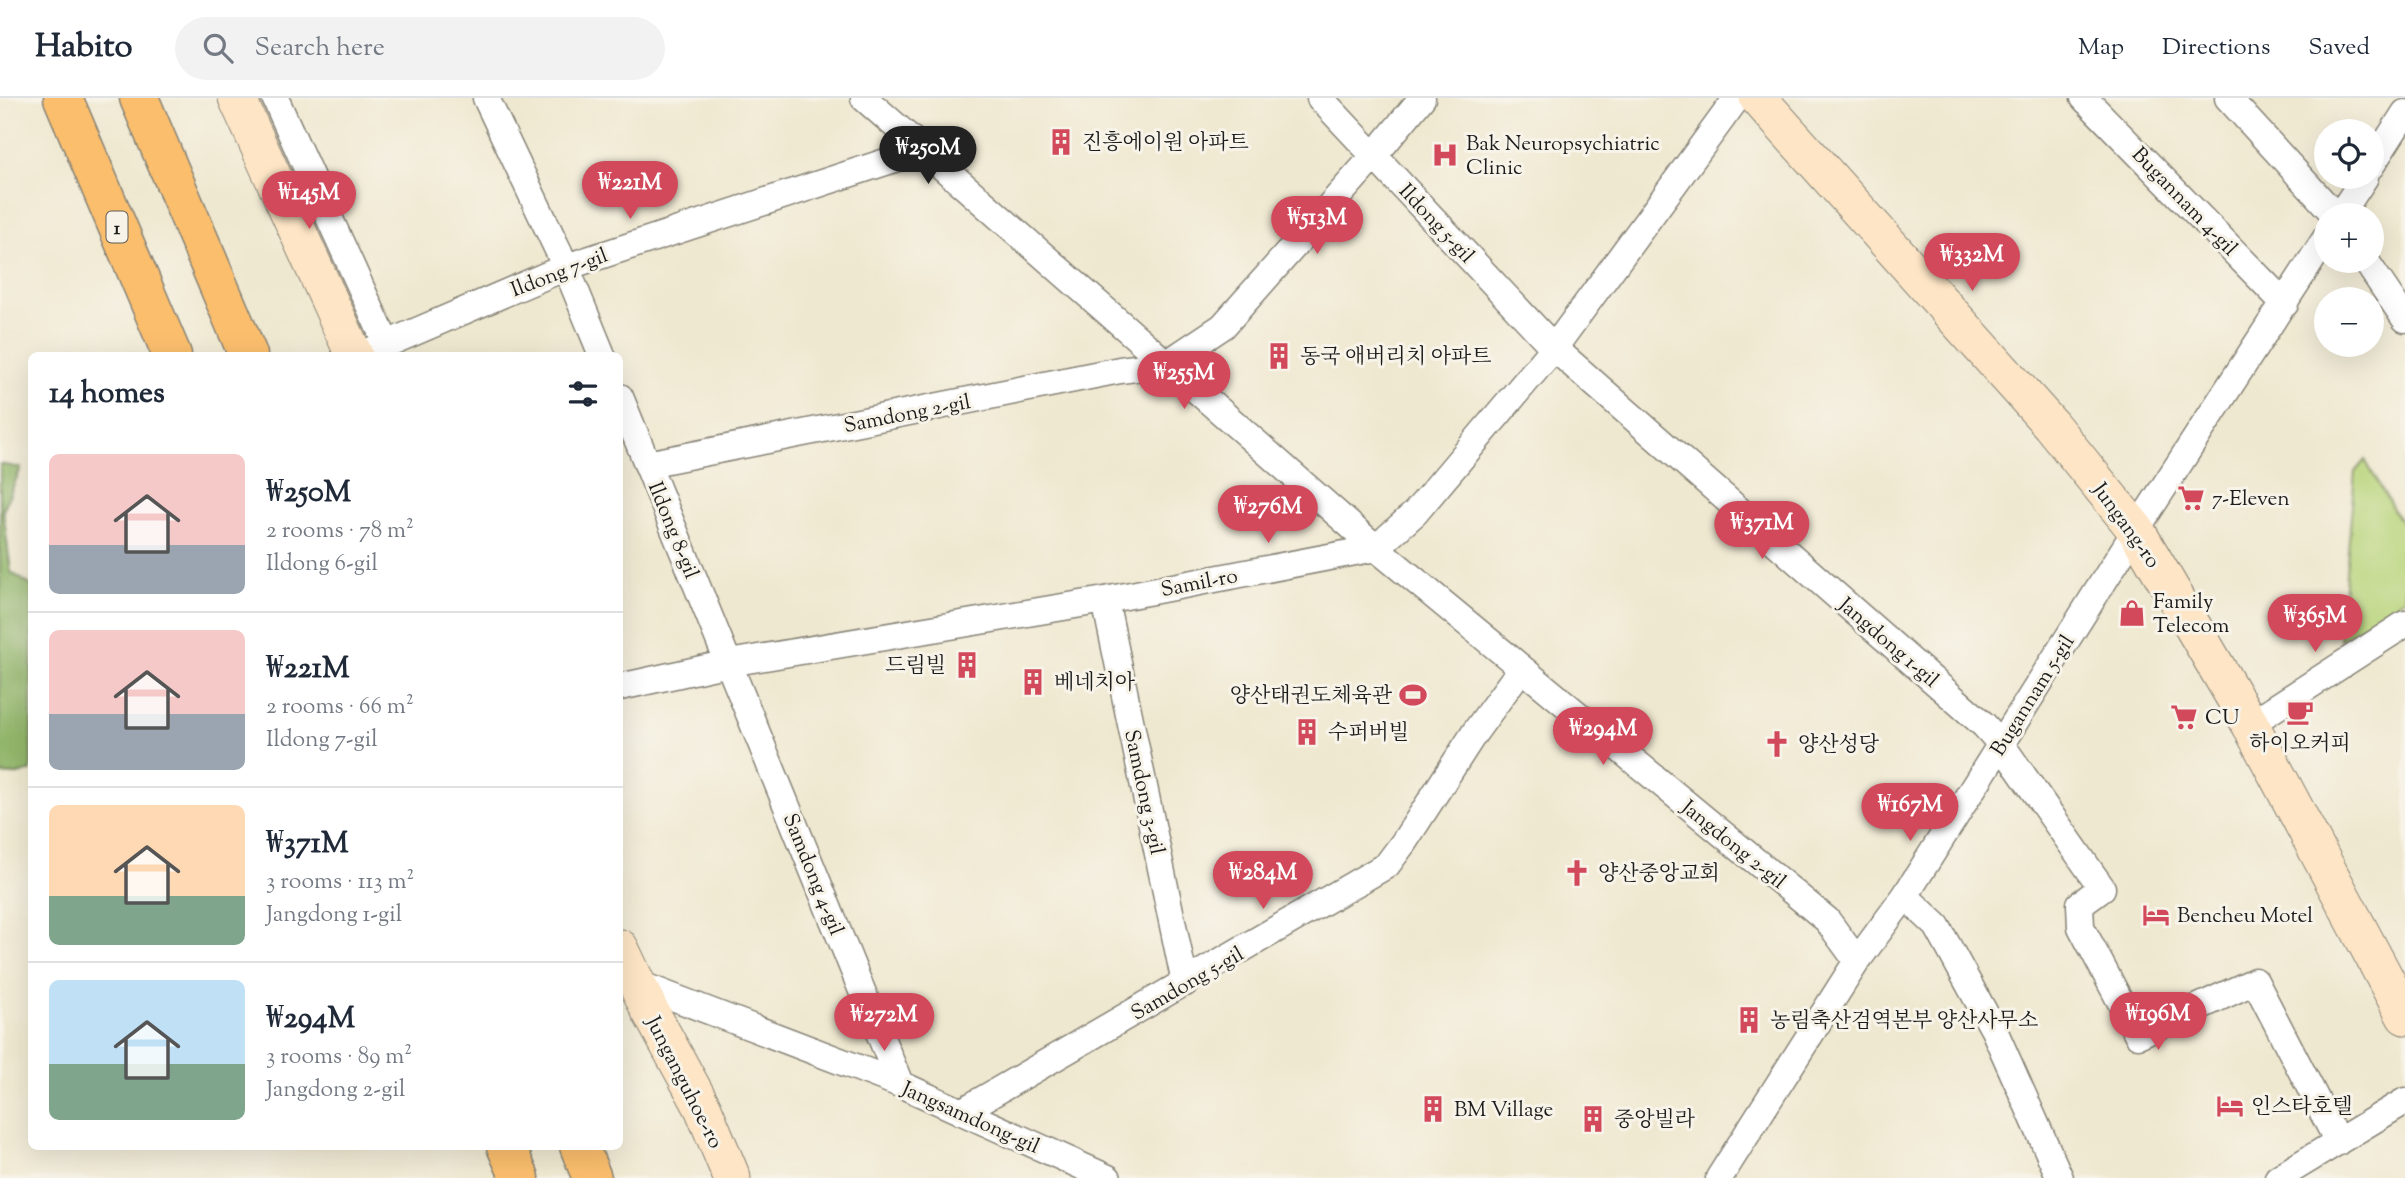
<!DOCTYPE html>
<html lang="en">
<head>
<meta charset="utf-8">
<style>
	body { margin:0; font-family:"Sorts Mill Goudy","Noto Serif KR",serif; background:#f2f2f3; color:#1f2937; height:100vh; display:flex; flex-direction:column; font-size:26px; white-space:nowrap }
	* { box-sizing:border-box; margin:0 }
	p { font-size:23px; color:#747a83 }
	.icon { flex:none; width:38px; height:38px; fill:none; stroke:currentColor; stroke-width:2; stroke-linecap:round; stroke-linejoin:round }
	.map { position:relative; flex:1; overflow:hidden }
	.drawer { position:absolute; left:28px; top:254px; width:595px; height:798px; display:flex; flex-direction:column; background:#fff; border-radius:10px; box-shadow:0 7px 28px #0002 }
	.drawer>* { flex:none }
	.controls { position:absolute; left:2314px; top:21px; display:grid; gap:14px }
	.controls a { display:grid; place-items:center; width:70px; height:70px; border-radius:50%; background:#fff; box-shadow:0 7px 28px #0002; font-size:35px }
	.price { position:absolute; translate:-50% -60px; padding:0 16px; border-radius:24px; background:#d1495b; color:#fff; font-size:23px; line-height:46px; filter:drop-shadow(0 2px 4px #0008) }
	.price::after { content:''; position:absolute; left:50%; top:42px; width:21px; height:16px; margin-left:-10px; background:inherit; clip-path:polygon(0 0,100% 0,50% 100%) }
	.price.active { background:#222; color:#fff }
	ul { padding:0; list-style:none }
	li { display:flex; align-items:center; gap:21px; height:175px; padding:0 21px }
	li+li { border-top:2px solid #e0e1e3 }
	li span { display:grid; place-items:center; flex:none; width:196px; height:140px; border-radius:10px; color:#555 }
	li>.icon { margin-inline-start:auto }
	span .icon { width:84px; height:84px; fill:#fffc; stroke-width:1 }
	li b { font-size:30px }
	h2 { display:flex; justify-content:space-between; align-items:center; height:84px; padding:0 21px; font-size:30px }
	header { display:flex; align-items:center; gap:42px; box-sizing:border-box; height:98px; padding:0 35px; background:#fff; border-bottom:2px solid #e0e1e3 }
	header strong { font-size:33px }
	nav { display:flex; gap:38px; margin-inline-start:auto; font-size:24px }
	.search { width:490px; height:63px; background:#f2f2f3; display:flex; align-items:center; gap:18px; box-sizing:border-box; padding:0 24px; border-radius:38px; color:#747a83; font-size:26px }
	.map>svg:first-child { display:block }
</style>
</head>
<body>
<header>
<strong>Habito</strong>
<div class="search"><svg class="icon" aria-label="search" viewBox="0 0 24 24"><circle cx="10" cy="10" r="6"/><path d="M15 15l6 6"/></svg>Search here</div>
<nav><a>Map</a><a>Directions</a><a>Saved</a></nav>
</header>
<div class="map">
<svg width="2405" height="1080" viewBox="0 0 2405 1080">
	<rect width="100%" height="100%" fill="#f7f3e8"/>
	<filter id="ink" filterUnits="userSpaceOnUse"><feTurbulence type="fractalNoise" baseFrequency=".0143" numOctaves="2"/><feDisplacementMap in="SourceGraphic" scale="14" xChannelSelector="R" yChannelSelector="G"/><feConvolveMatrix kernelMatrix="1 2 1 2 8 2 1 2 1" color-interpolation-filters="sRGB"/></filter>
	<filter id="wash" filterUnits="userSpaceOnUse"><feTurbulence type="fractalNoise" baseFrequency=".00686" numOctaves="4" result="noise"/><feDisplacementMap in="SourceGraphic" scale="28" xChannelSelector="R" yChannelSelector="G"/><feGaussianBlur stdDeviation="1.57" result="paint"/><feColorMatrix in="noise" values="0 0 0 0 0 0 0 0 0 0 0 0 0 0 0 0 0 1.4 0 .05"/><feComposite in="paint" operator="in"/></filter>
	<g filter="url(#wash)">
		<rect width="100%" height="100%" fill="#efe8d0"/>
		<path fill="#b8d47a" stroke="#6a784b" stroke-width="2" d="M2365 362 2405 432V500L2340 542 2355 374Z"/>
		<path fill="#92b66a" stroke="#576943" stroke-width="2" d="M0 366 21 370 3 412 11 474 32 488 31 673 13 677 0 676Z"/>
	</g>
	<g filter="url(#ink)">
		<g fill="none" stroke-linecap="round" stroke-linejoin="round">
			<defs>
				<path id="minor" d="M275 0 387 247
					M486 0 566 169 602 257
					M864 0 1376 450 1827 822 1857 863
					M1320 0 1554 250 1984 627 2001 646 2102 790 2080 806 2081 829 2138 937 2255 883 2338 1044
					M2084 0 2285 206
					M2228 0 2335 117
					M2371 68 2405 15
					M2340 117 2365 79
					M2366 163 2405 221
					M361 257 566 169 922 52
					M620 299 900 986
					M647 366 1120 272 1166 266 1223 228 1374 58 1422 0
					M1105 502 1185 885
					M620 589 729 565 1105 502 1376 450 1415 415 1554 250 1737 0
					M2250 626 2405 526
					M1905 798 1937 828 1994 932 2060 1080
					M636 885 900 986 1108 1080
					M961 1014 1387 767 1404 744 1475 634 1521 571
					M1719 1080 1857 863 1905 798 2136 432 2326 140
					M2278 1080 2405 1003"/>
				<path id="secondary" d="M237 0 354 257
					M1758 0 2051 327 2136 432 2250 626 2405 918
					M620 850 649 911 703 1010 732 1080"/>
				<path id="motorway" d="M63 0 172 257
					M139 0 248 257
					M506 1048 520 1080
					M579 1048 592 1080"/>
			</defs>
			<use href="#minor" stroke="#868276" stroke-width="29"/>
			<use href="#secondary" stroke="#868276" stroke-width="39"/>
			<use href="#motorway" stroke="#868276" stroke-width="41"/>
			<use href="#minor" stroke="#fff" stroke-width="26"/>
			<use href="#secondary" stroke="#fde5c5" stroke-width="37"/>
			<use href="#motorway" stroke="#fabe6d" stroke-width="38"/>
		</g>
	</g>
	<defs>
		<symbol id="building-bare" viewBox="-9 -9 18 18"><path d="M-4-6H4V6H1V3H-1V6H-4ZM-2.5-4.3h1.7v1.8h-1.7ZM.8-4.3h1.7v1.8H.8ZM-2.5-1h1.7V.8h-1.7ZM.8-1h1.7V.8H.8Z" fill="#d1495b" stroke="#f7f3e8" stroke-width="2.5" paint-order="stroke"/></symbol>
		<symbol id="hospital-bare" viewBox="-9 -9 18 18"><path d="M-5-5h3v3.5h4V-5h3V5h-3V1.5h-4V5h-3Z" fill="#d1495b" stroke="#f7f3e8" stroke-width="2.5" paint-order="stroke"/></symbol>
		<symbol id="supermarket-bare" viewBox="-9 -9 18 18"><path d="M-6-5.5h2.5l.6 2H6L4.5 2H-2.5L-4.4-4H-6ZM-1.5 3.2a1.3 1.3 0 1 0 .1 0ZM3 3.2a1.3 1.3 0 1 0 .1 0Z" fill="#d1495b" stroke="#f7f3e8" stroke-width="2.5" paint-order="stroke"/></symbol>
		<symbol id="shop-bare" viewBox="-9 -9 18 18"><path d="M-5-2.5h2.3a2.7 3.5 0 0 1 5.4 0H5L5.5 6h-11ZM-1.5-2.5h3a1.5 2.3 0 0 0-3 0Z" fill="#d1495b" stroke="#f7f3e8" stroke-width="2.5" paint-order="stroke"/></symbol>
		<symbol id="stadium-bare" viewBox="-9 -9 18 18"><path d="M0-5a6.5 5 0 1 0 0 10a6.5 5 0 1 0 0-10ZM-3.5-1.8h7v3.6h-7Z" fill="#d1495b" stroke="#f7f3e8" stroke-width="2.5" paint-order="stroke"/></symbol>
		<symbol id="cafe-bare" viewBox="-9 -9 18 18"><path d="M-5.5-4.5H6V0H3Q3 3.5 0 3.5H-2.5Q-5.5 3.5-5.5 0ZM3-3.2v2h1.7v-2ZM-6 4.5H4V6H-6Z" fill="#d1495b" stroke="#f7f3e8" stroke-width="2.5" paint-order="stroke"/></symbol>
		<symbol id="church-bare" viewBox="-9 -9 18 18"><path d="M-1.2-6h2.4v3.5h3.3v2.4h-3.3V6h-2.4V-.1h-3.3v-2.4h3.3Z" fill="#d1495b" stroke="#f7f3e8" stroke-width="2.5" paint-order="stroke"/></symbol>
		<symbol id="hotel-bare" viewBox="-9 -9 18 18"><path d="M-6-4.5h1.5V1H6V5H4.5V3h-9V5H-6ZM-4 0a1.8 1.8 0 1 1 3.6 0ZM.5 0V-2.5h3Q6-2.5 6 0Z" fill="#d1495b" stroke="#f7f3e8" stroke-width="2.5" paint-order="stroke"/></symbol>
	</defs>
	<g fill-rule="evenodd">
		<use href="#building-bare" x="1042" y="25" width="38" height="38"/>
		<use href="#hospital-bare" x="1426" y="38" width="38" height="38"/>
		<use href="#building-bare" x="1260" y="239" width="38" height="38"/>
		<use href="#supermarket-bare" x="2172" y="381" width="38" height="38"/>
		<use href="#shop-bare" x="2113" y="496" width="38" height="38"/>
		<use href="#building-bare" x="948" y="548" width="38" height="38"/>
		<use href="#building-bare" x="1014" y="565" width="38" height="38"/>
		<use href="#stadium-bare" x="1394" y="578" width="38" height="38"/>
		<use href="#cafe-bare" x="2281" y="595" width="38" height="38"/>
		<use href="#supermarket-bare" x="2165" y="600" width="38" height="38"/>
		<use href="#building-bare" x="1288" y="615" width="38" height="38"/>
		<use href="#church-bare" x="1758" y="627" width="38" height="38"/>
		<use href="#church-bare" x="1558" y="756" width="38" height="38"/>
		<use href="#hotel-bare" x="2137" y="798" width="38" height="38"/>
		<use href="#building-bare" x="1730" y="903" width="38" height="38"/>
		<use href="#hotel-bare" x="2211" y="989" width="38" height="38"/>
		<use href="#building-bare" x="1414" y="992" width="38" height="38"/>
		<use href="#building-bare" x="1574" y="1002" width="38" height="38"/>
	</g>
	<g text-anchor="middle" stroke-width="6" stroke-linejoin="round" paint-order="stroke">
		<rect fill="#f7f3e8" stroke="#5e5c59" stroke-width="2" x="106.5" y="113.5" width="21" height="31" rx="5"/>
		<g font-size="19" font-weight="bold" fill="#1c1c1c">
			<text x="117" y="136">1</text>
		</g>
		<g font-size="21" fill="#1c1c1c" stroke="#f7f3e8" text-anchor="start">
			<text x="1082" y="51">진흥에이원 아파트</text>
			<text x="1466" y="52">Bak Neuropsychiatric<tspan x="1466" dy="24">Clinic</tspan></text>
			<text x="1300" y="265">동국 애버리치 아파트</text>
			<text x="2212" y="407">7-Eleven</text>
			<text x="2153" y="510">Family<tspan x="2153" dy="24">Telecom</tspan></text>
			<text x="946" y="574" text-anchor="end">드림빌</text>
			<text x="1054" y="591">베네치아</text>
			<text x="1392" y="604" text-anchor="end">양산태권도체육관</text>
			<text x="2205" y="626">CU</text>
			<text x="1328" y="641">수퍼버빌</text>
			<text x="2300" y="652" text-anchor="middle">하이오커피</text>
			<text x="1798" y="653">양산성당</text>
			<text x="1598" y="782">양산중앙교회</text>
			<text x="2177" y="824">Bencheu Motel</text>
			<text x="1770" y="929">농림축산검역본부 양산사무소</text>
			<text x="2251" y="1015">인스타호텔</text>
			<text x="1454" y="1018">BM Village</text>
			<text x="1614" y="1028">중앙빌라</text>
		</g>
		<g font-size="21" fill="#1c1c1c" stroke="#f7f3e8">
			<text transform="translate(2185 103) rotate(46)" y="7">Bugannam 4-gil</text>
			<text transform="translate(1437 125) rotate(47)" y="7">Ildong 5-gil</text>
			<text transform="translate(559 174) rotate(-21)" y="7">Ildong 7-gil</text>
			<text transform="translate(907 315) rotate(-11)" y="7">Samdong 2-gil</text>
			<text transform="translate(2127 427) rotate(54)" y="7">Jungang-ro</text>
			<text transform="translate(674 432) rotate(68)" y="7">Ildong 8-gil</text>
			<text transform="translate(1199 484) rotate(-11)" y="7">Samil-ro</text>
			<text transform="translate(1889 544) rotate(41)" y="7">Jangdong 1-gil</text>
			<text transform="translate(2032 597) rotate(-58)" y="7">Bugannam 5-gil</text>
			<text transform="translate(1145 694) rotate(78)" y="7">Samdong 3-gil</text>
			<text transform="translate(1734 746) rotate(39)" y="7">Jangdong 2-gil</text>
			<text transform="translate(814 776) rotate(68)" y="7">Samdong 4-gil</text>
			<text transform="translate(1187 885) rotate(-30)" y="7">Samdong 5-gil</text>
			<text transform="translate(685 984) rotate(63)" y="7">Junganguhoe-ro</text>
			<text transform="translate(971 1019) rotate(24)" y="7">Jangsamdong-gil</text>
		</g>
	</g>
</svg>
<div class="controls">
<a><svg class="icon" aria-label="locate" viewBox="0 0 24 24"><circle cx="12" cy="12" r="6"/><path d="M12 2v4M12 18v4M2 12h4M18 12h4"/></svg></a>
<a>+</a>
<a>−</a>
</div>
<b class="price active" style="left:928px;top:88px">₩250M</b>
<b class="price" style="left:630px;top:123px">₩221M</b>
<b class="price" style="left:309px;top:133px">₩145M</b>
<b class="price" style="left:1317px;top:158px">₩513M</b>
<b class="price" style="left:1972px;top:195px">₩332M</b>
<b class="price" style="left:1184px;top:313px">₩255M</b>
<b class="price" style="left:1268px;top:447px">₩276M</b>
<b class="price" style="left:1762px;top:463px">₩371M</b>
<b class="price" style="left:2315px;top:556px">₩365M</b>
<b class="price" style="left:1603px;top:669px">₩294M</b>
<b class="price" style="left:1910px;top:745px">₩167M</b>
<b class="price" style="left:1263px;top:813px">₩284M</b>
<b class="price" style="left:2158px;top:954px">₩196M</b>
<b class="price" style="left:884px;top:955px">₩272M</b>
<section class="drawer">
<h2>14 homes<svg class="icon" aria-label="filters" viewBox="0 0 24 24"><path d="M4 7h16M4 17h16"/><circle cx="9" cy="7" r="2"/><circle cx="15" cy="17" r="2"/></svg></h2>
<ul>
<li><span style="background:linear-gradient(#f6c9c9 65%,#9aa5b1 0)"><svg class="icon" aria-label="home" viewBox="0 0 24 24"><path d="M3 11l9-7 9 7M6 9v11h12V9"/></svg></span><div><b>₩250M</b><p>2 rooms · 78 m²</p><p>Ildong 6-gil</p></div></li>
<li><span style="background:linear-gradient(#f6c9c9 60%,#9aa5b1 0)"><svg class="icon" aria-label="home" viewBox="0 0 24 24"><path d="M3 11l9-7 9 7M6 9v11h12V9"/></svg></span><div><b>₩221M</b><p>2 rooms · 66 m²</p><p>Ildong 7-gil</p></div></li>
<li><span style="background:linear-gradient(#ffd9b3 65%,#7fa58c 0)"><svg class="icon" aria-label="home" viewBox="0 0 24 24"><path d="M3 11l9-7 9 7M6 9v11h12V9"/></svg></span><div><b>₩371M</b><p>3 rooms · 113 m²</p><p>Jangdong 1-gil</p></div></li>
<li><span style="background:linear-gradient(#bfe0f5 60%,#7fa58c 0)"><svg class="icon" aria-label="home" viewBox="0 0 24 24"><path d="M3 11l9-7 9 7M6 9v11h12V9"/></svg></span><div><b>₩294M</b><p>3 rooms · 89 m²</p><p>Jangdong 2-gil</p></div></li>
</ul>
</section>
</div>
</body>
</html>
